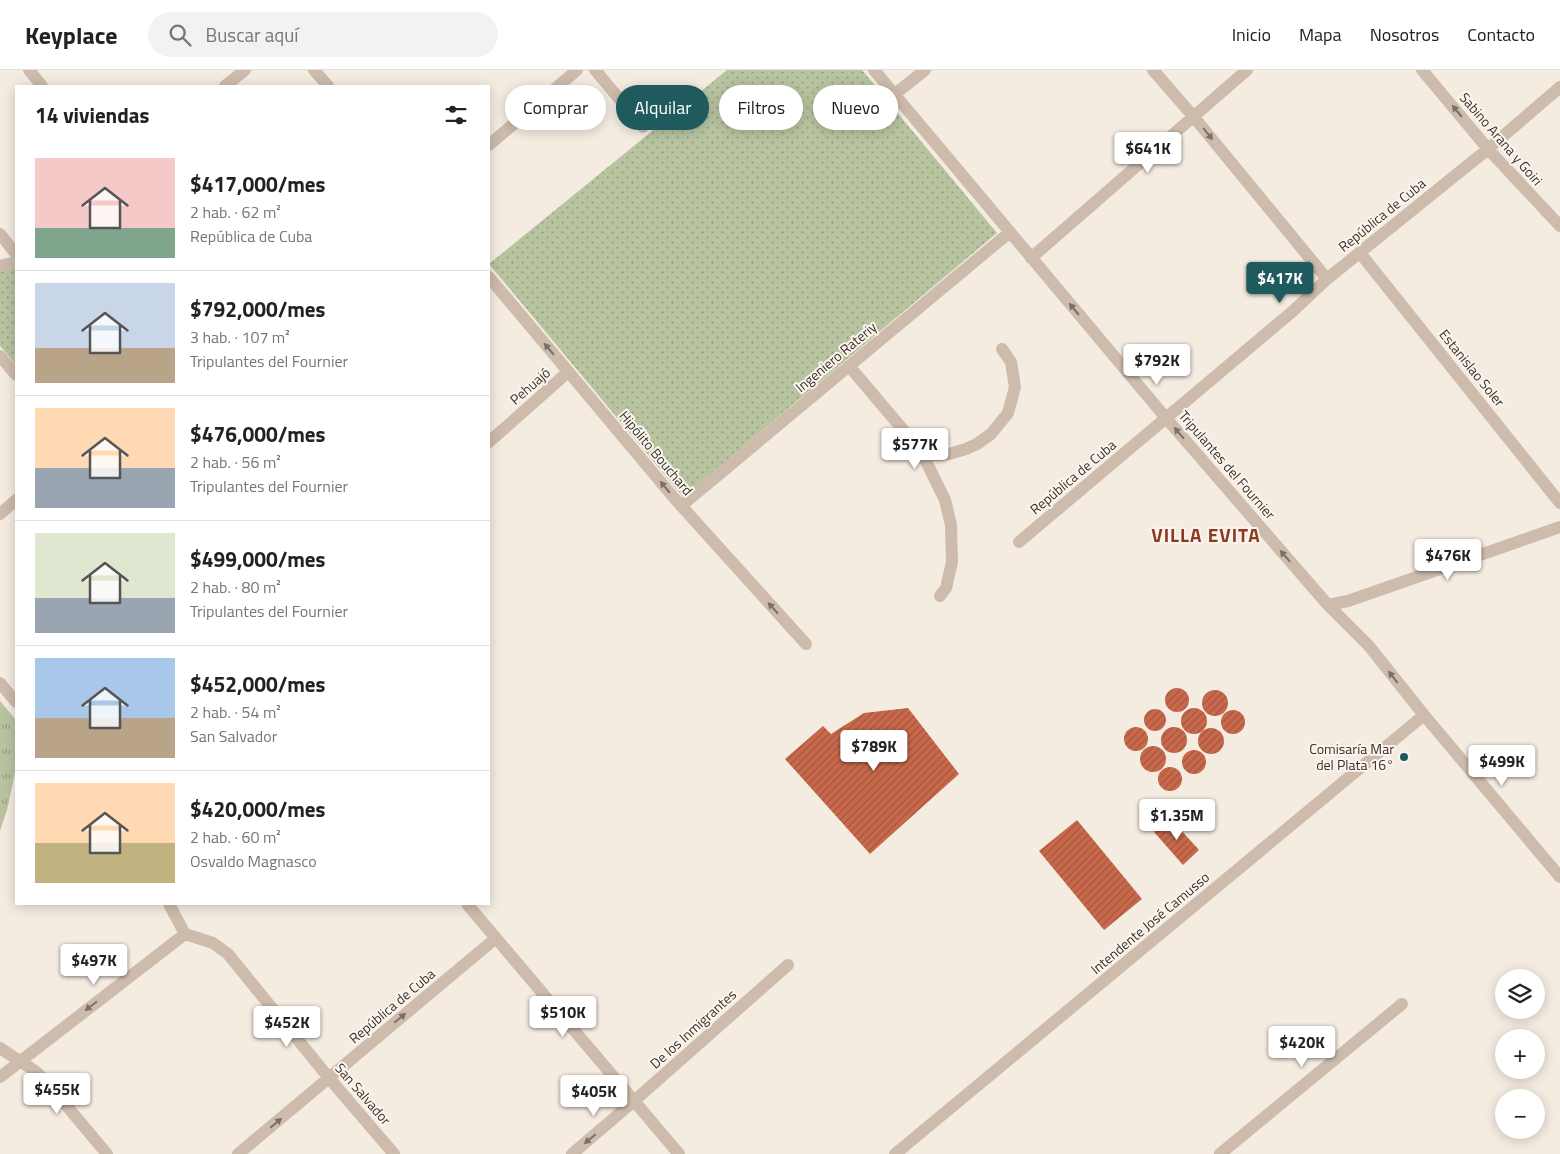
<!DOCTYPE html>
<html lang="es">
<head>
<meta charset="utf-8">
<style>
	body { margin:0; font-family:"Titillium Web",sans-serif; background:#f2f2f2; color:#222; height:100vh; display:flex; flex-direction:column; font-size:19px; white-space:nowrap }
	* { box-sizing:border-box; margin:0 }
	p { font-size:16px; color:#767676 }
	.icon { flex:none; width:28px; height:28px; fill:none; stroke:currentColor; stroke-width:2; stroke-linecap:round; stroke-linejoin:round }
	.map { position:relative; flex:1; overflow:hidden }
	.panel { position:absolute; left:15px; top:15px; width:475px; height:820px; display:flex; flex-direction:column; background:#fff; border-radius:0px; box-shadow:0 2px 12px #0003 }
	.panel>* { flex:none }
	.hud { position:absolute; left:505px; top:15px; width:475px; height:45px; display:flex; gap:10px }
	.buttons { position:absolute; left:1495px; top:899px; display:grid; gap:10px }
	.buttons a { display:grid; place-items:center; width:50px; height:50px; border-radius:50%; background:#fff; box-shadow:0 2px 12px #0003; font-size:25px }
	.price { position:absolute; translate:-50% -42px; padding:0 11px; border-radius:5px; background:#fff; color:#222; font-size:16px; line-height:32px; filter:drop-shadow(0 1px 2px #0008) }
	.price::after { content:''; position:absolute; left:50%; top:30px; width:15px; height:11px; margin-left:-8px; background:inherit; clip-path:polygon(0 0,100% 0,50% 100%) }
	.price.active { background:#1f5a5e; color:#fff }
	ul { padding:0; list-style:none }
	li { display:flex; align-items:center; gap:15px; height:125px; padding:0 20px }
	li+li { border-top:1px solid #e0e0e0 }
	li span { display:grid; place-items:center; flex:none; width:140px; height:100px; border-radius:0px; color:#555 }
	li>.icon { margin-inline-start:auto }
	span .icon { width:60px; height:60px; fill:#fffc; stroke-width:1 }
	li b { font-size:21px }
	h2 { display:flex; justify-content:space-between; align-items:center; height:60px; padding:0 20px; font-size:21px }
	.tag { padding:0 18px; border-radius:22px; background:#fff; box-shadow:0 2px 12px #0003; font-size:18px; line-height:45px }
	.tag.active { background:#1f5a5e; color:#fff }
	header { display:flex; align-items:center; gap:30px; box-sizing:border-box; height:70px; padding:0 25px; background:#fff; border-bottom:1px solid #e0e0e0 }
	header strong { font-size:24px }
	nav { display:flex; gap:28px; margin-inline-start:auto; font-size:18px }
	.search { width:350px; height:45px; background:#f2f2f2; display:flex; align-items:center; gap:12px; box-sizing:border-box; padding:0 18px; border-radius:28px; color:#767676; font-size:19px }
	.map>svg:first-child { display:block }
</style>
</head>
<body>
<header>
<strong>Keyplace</strong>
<div class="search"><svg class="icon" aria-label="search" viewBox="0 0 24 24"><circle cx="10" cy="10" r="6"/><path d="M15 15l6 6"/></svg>Buscar aquí</div>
<nav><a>Inicio</a><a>Mapa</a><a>Nosotros</a><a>Contacto</a></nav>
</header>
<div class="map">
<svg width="1560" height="1084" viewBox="0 0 1560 1084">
	<defs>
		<pattern id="grass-tufts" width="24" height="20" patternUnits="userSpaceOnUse" patternTransform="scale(1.25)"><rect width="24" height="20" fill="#b8c4a0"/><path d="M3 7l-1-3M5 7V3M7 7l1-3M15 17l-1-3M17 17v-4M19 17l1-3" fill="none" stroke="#97a083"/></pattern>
		<pattern id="park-dots" width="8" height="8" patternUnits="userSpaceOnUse" patternTransform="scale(1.25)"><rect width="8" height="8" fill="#b8c4a0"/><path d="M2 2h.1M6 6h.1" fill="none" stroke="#97a083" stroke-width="1.8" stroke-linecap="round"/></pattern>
		<pattern id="building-hatch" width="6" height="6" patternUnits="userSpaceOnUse" patternTransform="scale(1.25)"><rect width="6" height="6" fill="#c8694b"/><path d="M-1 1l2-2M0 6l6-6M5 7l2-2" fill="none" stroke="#a4573f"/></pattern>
	</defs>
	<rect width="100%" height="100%" fill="#f4ebe1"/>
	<path fill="url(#grass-tufts)" d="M0 631 16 650V698L7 740 0 761Z"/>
	<path fill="url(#park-dots)" d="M727 0H862L997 163 683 427 489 194Z
		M16 196V295L0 276V200Z"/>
	<path fill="url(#building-hatch)" d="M1165 630a12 12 0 1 1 24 0a12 12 0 1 1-24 0Z
		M1202 633a13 13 0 1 1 26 0a13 13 0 1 1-26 0Z
		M908 638 959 704 870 784 785 689 823 656 831 664 864 643Z
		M1181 651a13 13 0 1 1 26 0a13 13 0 1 1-26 0Z
		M1144 650a11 11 0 1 1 22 0a11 11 0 1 1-22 0Z
		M1221 652a12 12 0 1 1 24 0a12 12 0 1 1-24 0Z
		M1161 670a13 13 0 1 1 26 0a13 13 0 1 1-26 0Z
		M1124 669a12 12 0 1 1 24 0a12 12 0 1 1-24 0Z
		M1198 671a13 13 0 1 1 26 0a13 13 0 1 1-26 0Z
		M1140 689a13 13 0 1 1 26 0a13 13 0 1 1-26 0Z
		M1182 692a12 12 0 1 1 24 0a12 12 0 1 1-24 0Z
		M1158 709a12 12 0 1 1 24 0a12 12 0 1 1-24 0Z
		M1170 748 1199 780 1183 795 1154 762Z
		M1077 750 1142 829 1104 860 1039 781Z"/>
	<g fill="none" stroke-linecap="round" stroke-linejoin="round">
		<path stroke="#cdbbac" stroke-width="12" d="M29 0 42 16
			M314 0 328 16
			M595 0 643 57
			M874 0 1166 348 1328 535 1369 576 1424 645 1560 807
			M1153 0 1193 46 1327 209
			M1422 0 1488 79 1560 156
			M225 16 245 0
			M895 24 925 0
			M489 75 577 0
			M1360 183 1560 433
			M1031 188 1247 0
			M0 196 16 192
			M489 207 675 429 806 574
			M849 296 921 381 945 430 951 455 952 492 946 518 940 526
			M489 372 568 302
			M921 381 935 385 949 384 966 379 977 374 991 364 1008 343 1015 317 1011 292 1002 279
			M681 436 1010 162
			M0 444 16 430
			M1019 472 1293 241 1327 209 1488 79 1560 17
			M1328 535 1348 531 1560 457
			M0 613 16 632
			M169 834 185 864 213 873 228 884 329 1008 394 1084
			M0 978 35 1001 45 1010 107 1084
			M0 1007 185 864
			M238 1084 496 868
			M572 1084 634 1031 788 895
			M895 1084 1424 645
			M1220 1084 1402 934"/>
		<path stroke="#cdbbac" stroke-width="12" d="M0 164 16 184
			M0 286 16 305
			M467 834 679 1084"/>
	</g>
	<defs><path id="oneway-solid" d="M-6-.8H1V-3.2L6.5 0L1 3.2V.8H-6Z" transform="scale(1.25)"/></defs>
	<g fill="#7d6f65">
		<use href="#oneway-solid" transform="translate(1457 41) rotate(-130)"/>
		<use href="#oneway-solid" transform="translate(1208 64) rotate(51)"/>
		<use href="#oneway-solid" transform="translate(1074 239) rotate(-130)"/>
		<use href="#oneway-solid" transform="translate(549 279) rotate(-130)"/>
		<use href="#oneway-solid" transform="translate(1179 363) rotate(-131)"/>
		<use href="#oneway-solid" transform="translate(665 417) rotate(-130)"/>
		<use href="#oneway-solid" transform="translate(1285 486) rotate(-131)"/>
		<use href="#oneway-solid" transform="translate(773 538) rotate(-132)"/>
		<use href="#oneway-solid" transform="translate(1393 607) rotate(-128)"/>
		<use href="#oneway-solid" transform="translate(91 936) rotate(143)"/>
		<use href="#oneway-solid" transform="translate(400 948) rotate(-40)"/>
		<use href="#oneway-solid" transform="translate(276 1053) rotate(-40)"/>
		<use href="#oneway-solid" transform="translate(590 1069) rotate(140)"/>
	</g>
	<circle fill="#1f5a5e" stroke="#fbf5ee" stroke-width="2" cx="1404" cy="687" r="5"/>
	<g text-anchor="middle" stroke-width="4" stroke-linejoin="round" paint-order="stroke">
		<g font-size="14" fill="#3b302b" stroke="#fbf5ee">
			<text transform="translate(1501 69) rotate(49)" y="5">Sabino Arana y Goiri</text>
			<text transform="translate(1382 145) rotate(-39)" y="5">República de Cuba</text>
			<text transform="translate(836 287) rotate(-40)" y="5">Ingeniero Rateriy</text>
			<text transform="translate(1472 298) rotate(51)" y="5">Estanislao Soler</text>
			<text transform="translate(530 316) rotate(-41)" y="5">Pehuajó</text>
			<text transform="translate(656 383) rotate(50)" y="5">Hipólito Bouchard</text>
			<text transform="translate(1227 395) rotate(49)" y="5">Tripulantes del Fournier</text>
			<text transform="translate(1073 407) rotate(-40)" y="5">República de Cuba</text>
			<text transform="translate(1150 853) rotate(-40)" y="5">Intendente José Camusso</text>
			<text transform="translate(392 936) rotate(-40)" y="5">República de Cuba</text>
			<text transform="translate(693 959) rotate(-42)" y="5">De los Inmigrantes</text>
			<text transform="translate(363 1024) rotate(49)" y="5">San Salvador</text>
		</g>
		<g font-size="14" fill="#3b302b" stroke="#fbf5ee" text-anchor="end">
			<text x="1394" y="684">Comisaría Mar<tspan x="1394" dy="16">del Plata 16°</tspan></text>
		</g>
		<g font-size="19" font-weight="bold" letter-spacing="1" fill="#8c3b22" stroke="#fbf5ee">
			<text x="1206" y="472">VILLA EVITA</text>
		</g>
	</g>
</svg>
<div class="buttons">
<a><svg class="icon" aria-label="layers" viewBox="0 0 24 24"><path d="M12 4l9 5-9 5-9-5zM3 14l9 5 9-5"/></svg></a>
<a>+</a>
<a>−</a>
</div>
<b class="price" style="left:1148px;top:104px">$641K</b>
<b class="price active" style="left:1280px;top:234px">$417K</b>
<b class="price" style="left:1157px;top:316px">$792K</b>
<b class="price" style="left:915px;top:400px">$577K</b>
<b class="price" style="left:1448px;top:511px">$476K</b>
<b class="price" style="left:874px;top:702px">$789K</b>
<b class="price" style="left:1502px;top:717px">$499K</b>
<b class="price" style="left:1177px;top:771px">$1.35M</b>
<b class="price" style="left:94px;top:916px">$497K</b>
<b class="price" style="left:563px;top:968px">$510K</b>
<b class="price" style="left:287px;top:978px">$452K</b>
<b class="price" style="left:1302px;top:998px">$420K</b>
<b class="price" style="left:57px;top:1045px">$455K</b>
<b class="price" style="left:594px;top:1047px">$405K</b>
<div class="hud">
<a class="tag">Comprar</a>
<a class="tag active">Alquilar</a>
<a class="tag">Filtros</a>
<a class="tag">Nuevo</a>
</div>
<section class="panel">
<h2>14 viviendas<svg class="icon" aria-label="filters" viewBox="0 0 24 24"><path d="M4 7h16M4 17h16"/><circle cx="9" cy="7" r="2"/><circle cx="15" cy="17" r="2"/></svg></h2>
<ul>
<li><span style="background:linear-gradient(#f6c9c9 70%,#7fa58c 0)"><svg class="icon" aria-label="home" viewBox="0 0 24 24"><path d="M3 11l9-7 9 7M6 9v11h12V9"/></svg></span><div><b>$417,000/mes</b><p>2 hab. · 62 m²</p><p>República de Cuba</p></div></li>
<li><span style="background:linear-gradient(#c9d6e8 65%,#b9a48a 0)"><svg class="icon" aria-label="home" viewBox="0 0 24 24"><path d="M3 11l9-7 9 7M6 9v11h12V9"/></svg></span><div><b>$792,000/mes</b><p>3 hab. · 107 m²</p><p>Tripulantes del Fournier</p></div></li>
<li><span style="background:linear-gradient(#ffd9b3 60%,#9aa5b1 0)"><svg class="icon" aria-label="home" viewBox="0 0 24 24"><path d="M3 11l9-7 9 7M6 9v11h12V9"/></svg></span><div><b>$476,000/mes</b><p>2 hab. · 56 m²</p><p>Tripulantes del Fournier</p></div></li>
<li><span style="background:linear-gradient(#dfe7d0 65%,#9aa5b1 0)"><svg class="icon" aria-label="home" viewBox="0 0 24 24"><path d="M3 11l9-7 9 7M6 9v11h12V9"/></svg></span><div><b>$499,000/mes</b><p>2 hab. · 80 m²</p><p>Tripulantes del Fournier</p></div></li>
<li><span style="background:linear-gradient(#a9c7e8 60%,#b9a48a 0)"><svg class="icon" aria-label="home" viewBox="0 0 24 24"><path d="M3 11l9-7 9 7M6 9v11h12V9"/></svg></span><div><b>$452,000/mes</b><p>2 hab. · 54 m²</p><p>San Salvador</p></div></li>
<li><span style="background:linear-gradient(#ffd9b3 60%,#c2b280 0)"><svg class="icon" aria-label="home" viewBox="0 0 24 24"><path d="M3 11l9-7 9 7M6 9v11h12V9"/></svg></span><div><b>$420,000/mes</b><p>2 hab. · 60 m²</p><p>Osvaldo Magnasco</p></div></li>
</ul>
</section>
</div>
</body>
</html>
